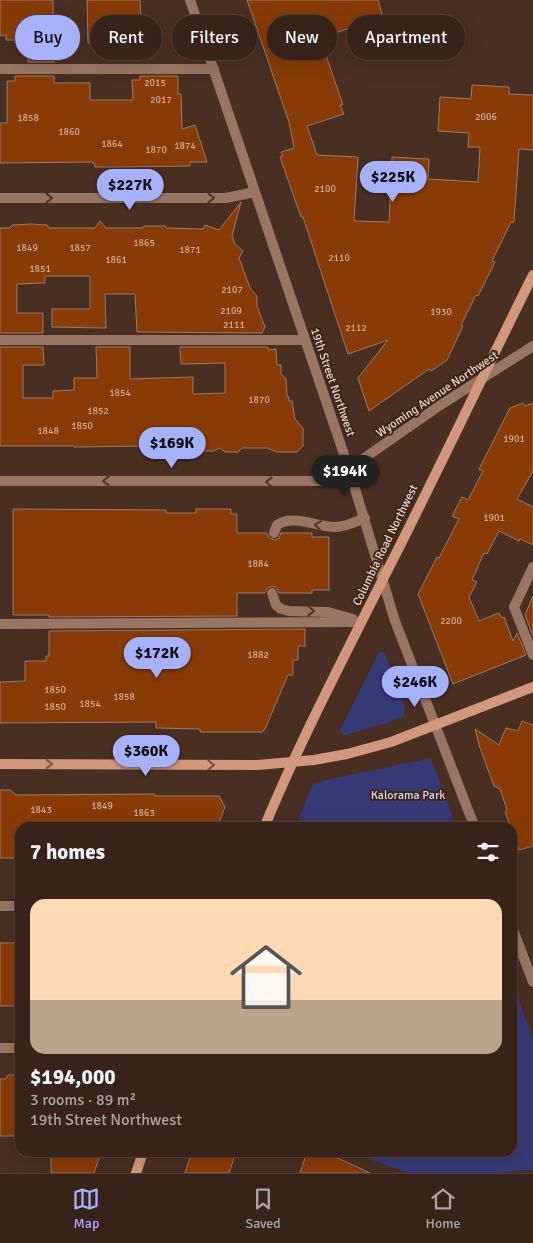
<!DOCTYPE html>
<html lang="en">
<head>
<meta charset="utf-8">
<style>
	body { margin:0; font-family:Signika,sans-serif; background:#422f27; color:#f1f3f6; height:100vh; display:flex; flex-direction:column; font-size:19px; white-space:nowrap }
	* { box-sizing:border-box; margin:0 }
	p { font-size:16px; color:#aaa4a2 }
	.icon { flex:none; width:28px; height:28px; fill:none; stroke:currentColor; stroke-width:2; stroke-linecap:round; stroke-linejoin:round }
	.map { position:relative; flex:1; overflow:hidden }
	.details { position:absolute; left:15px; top:822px; width:502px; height:335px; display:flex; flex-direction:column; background:#37231a; border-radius:15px; box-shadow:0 5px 20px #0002,0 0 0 1px #514039 }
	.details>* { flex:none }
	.banner { position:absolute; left:15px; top:15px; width:504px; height:45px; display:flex; gap:10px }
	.price { position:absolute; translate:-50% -42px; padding:0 11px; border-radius:18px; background:#a5b1fc; color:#111; font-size:16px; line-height:32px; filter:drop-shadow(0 1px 2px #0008) }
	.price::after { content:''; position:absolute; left:50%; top:30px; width:15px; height:11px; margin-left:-8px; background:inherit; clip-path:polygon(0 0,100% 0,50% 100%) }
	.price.on { background:#222; color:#fff }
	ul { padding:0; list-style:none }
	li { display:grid; align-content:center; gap:10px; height:265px; padding:0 15px }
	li+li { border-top:1px solid #514039 }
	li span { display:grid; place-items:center; height:155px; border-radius:15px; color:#555 }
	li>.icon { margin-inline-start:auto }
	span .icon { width:90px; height:90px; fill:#fffc; stroke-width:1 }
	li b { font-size:21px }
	h2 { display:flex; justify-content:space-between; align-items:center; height:60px; padding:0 15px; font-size:21px }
	.pill { padding:0 18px; border-radius:22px; background:#37231a; box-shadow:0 5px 20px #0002,0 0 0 1px #514039; font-size:18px; line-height:45px }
	.pill.on { background:#a5b1fc; color:#111 }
	.dock { display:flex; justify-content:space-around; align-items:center; height:70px; border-top:1px solid #514039; background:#37231a; font-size:14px; color:#aaa4a2 }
	.dock a { display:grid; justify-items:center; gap:2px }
	.dock .on { color:#a5b1fc }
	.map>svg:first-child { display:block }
</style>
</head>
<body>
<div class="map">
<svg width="533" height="1173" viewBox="0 0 533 1173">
	<rect width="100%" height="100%" fill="#492f22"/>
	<path fill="#353a75" d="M379 652 385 653 405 707 404 716 390 722 345 735 342 734 340 730Z
		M431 758 456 827H296L312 785 326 780Z
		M513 983 533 1040V1170L497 1173H408L353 1153 512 1152Z"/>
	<path fill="#883b05" stroke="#997b6c" d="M0 0H53L54 62H28V40H6V35L0 36Z
		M87 0H140L141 17 131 25 153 42 88 43Z
		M247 0H378L383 17 320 38 343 105H340L344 114 307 126 317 155 358 157 354 221 389 222 392 157 429 159 428 179 478 182 480 147H468L469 133 438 131 440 97 471 99 472 85 509 87V94L533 95V150L519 149 514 222H511L492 261 495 262 478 296 476 295 461 325 463 326 447 360 431 371 429 369 369 411 358 378 388 340 348 354 303 217H301L280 157 283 156 281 152 294 148 289 122Z
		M15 76H54V83H90V100H133L132 80H140V76H178V94H181L182 129 195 125 207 162H190V166L116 167H95L94 163 91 162 0 163V123H7V81H15Z
		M241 202 232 236 235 244 243 251 239 258 250 288 257 296V306L265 327 262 333 137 332 135 294H105L106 328 52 327V309H90V276H45V283L17 284V313H43V333H0V228H9L12 225 31 224 47 225 49 228H95L100 221 106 228H142L144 226H165L166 228 203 229 205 225 219 230Z
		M0 347H43L44 365H23V398H53V391L74 390V378H97L96 347H130V379L193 377V394L225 393V363L181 364 180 347H268V350L276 349 277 365H281V374L286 379 287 396H288L289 401H292L295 419 303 428V446L297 452H277L267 448H242L238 452H225L220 448 213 451H203L194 445 182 452 173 446 163 451H160L152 446 74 447V446H0Z
		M523 403 525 406 533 403V471L517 499 533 507V545L520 539 519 541 499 531 487 554 484 553 472 580 477 582 469 597 479 621 499 613 502 618 504 617 513 641 517 633 526 655 453 684 418 594 437 557 439 558 459 519 452 516 462 497 468 500 483 471 479 469 510 408Z
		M13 509 166 510V513H196V509H231V514H237V533H267L269 538 275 540 279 538 281 533H312V537H329V590H312V593H279L277 588 273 586 267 588 265 593H237V616L49 617V615H13Z
		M533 596V636L525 615Z
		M305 629V646H298V660H293V675H288L265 729 262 732H200V729L156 728V722L0 723V682L25 681V661H46V656H49V631Z
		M522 721 533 725V846L519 850 512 833V828H511L505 812 507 810 500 789 494 786 480 748 475 729 499 745 506 728 518 731Z
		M0 790H10L16 795 155 794V796H219L225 807 217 828H20V856L18 858H0Z
		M0 943H20V1006H0Z
		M8 1075H14L20 1080V1136H0V1079H6Z
		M51 1152H101L94 1173H51Z
		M192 1152H236L229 1173H185Z
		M307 1152H322L324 1155H331L370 1173H300Z"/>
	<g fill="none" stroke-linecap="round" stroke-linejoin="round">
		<path stroke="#9a7563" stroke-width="10" d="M0 69H214
			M0 340H305
			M274 533 277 525C293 514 317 527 335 527 346 527 355 522 365 518
			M533 567 514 607 533 655
			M272 593 276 605 281 609 289 611 328 612 353 619
			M0 624 361 622
			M0 906H20"/>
		<path stroke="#9a7563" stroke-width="10" d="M190 0 349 469 395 621 475 828
			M0 198H226L255 192
			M0 481H324L337 477 439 406 533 346
			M512 927 533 982
			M0 1048H20"/>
		<path stroke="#d2987b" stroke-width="10" d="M0 764 258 765 314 760 347 754 391 742 533 687
			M264 828C299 743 341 663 382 581 434 480 482 377 533 275
			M136 1173 143 1152"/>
	</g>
	<defs><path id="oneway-chevron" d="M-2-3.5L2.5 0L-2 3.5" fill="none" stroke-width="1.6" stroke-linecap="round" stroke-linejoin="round" transform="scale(1.25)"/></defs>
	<g stroke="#503527">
		<use href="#oneway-chevron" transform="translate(49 198)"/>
		<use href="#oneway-chevron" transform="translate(211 198)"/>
		<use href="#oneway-chevron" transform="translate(106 481) rotate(-180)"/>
		<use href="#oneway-chevron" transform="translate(269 482) rotate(-180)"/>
		<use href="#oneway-chevron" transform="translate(318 525) rotate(-171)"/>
		<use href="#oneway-chevron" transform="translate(311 611) rotate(1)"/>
	</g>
	<g stroke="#795340">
		<use href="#oneway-chevron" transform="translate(49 764)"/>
		<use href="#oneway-chevron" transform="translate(211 765)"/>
	</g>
	<g text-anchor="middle" stroke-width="4" stroke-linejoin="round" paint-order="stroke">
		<g font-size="10" fill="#ceae9a">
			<text x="155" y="86">2015</text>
			<text x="161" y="103">2017</text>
			<text x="486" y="120">2006</text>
			<text x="28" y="121">1858</text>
			<text x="69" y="135">1860</text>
			<text x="112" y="147">1864</text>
			<text x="185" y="149">1874</text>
			<text x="156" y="153">1870</text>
			<text x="325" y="192">2100</text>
			<text x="144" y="246">1865</text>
			<text x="27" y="251">1849</text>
			<text x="80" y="251">1857</text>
			<text x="190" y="253">1871</text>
			<text x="339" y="261">2110</text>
			<text x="116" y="263">1861</text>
			<text x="40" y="272">1851</text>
			<text x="232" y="293">2107</text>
			<text x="231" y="314">2109</text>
			<text x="441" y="315">1930</text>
			<text x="234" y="328">2111</text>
			<text x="356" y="331">2112</text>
			<text x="120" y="396">1854</text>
			<text x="259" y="403">1870</text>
			<text x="98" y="414">1852</text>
			<text x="82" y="429">1850</text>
			<text x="48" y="434">1848</text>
			<text x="514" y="442">1901</text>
			<text x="494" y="521">1901</text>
			<text x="258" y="567">1884</text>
			<text x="451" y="624">2200</text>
			<text x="258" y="658">1882</text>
			<text x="55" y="693">1850</text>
			<text x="124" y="700">1858</text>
			<text x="90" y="707">1854</text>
			<text x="55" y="710">1850</text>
			<text x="102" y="809">1849</text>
			<text x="41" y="813">1843</text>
			<text x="144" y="816">1863</text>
		</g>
		<g font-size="12" fill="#e5d4cc" stroke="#3e2518">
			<text transform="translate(333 382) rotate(71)" y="4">19th Street Northwest</text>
			<text transform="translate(437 394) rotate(-34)" y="4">Wyoming Avenue Northwest</text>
			<text transform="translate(385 545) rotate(-64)" y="4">Columbia Road Northwest</text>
		</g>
		<g font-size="12" fill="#d4d8ee" stroke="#3e2518">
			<text x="408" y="799">Kalorama Park</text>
		</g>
	</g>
</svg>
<b class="price" style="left:393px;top:203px">$225K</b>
<b class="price" style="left:130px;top:211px">$227K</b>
<b class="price" style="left:172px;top:469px">$169K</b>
<b class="price on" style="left:345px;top:497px">$194K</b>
<b class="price" style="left:157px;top:679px">$172K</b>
<b class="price" style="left:415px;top:708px">$246K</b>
<b class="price" style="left:146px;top:777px">$360K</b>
<div class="banner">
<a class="pill on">Buy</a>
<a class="pill">Rent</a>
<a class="pill">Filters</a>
<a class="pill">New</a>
<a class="pill">Apartment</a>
</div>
<section class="details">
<h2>7 homes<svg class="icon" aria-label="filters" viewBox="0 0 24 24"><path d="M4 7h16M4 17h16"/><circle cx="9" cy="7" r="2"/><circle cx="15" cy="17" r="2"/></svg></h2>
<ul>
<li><span style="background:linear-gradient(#ffd9b3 65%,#b9a48a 0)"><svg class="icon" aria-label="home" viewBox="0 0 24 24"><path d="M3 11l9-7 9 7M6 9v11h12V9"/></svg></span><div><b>$194,000</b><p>3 rooms · 89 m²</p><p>19th Street Northwest</p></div></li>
</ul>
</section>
</div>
<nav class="dock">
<a class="on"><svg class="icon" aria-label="map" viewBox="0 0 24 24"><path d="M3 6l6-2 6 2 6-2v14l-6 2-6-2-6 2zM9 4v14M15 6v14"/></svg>Map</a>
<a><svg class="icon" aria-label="saved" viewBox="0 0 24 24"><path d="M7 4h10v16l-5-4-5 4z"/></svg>Saved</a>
<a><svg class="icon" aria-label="home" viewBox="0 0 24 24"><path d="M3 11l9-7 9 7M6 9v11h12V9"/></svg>Home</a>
</nav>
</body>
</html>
